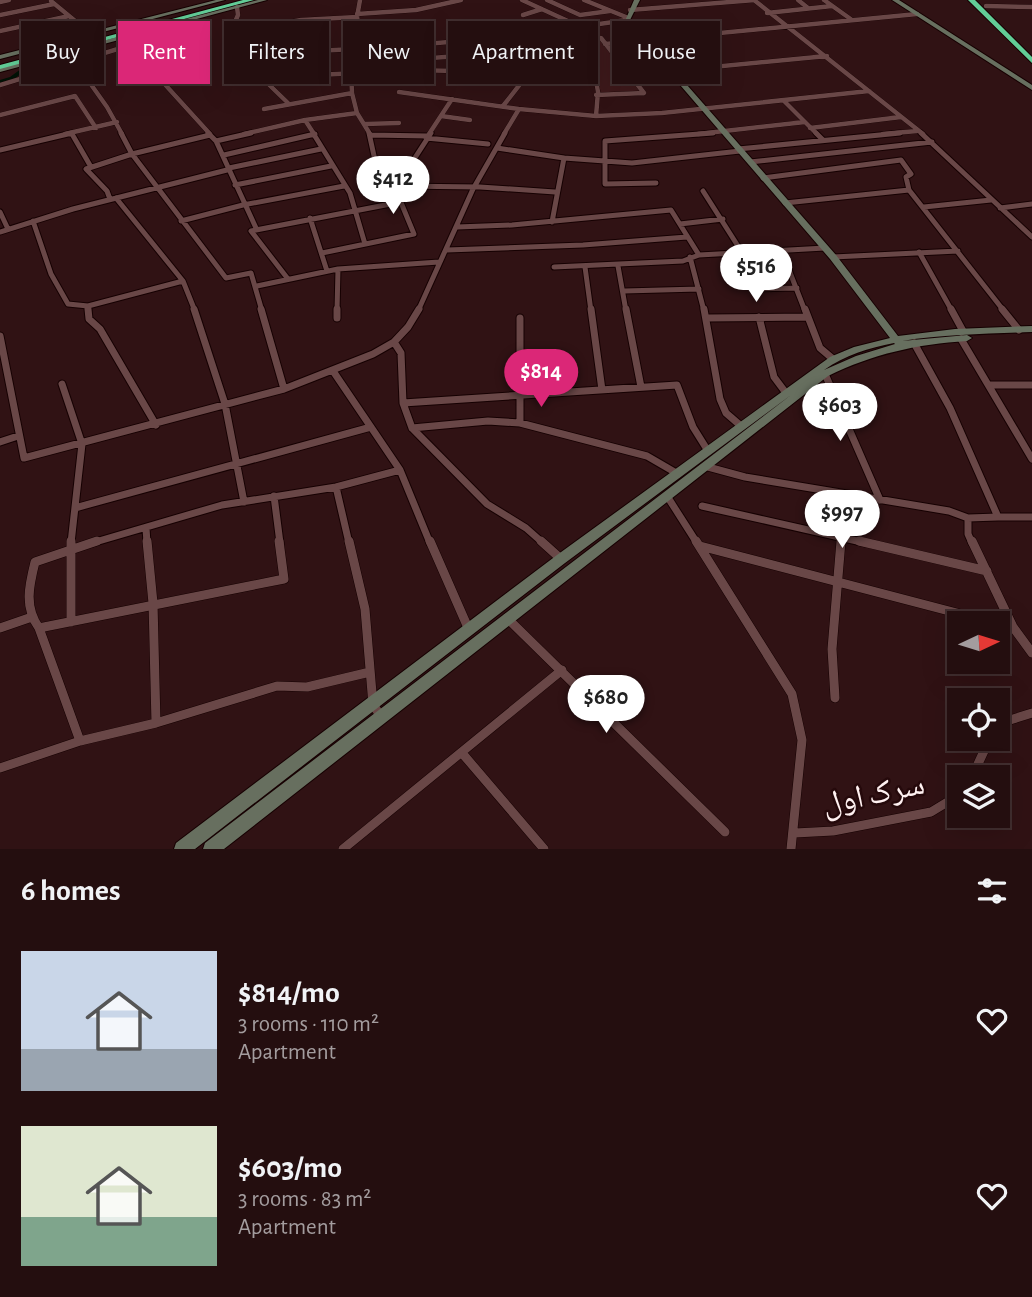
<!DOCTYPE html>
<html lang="en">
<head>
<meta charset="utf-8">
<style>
	body { margin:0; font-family:"Alegreya Sans","Noto Naskh Arabic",sans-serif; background:#2c1718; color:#f1f3f6; height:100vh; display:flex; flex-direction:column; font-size:26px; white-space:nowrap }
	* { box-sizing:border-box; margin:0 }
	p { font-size:23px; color:#a39c9e }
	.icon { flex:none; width:38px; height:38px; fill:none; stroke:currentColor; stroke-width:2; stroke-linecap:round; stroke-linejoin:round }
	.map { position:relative; height:849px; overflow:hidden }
	.drawer { display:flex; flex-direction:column; background:#240e0f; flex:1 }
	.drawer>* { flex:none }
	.top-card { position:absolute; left:21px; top:21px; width:990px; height:63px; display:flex; gap:14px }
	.needle { width:46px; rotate:86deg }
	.buttons { position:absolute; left:947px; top:611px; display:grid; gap:14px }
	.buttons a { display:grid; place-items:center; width:63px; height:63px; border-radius:0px; background:#240e0f; box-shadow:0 7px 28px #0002,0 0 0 2px #412e2f; font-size:35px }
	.price { position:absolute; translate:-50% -60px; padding:0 16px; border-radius:24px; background:#fff; color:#222; font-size:23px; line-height:46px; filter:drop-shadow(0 2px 4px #0008) }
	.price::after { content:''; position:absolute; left:50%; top:42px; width:21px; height:16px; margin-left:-10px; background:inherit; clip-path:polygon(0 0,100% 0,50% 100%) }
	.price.active { background:#db2777; color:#fff }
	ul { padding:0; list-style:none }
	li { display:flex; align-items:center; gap:21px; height:175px; padding:0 21px }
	li span { display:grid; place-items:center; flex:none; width:196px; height:140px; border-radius:0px; color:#555 }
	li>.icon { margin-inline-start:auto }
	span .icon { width:84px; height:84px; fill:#fffc; stroke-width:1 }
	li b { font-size:30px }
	h2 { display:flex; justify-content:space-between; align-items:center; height:84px; padding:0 21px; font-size:30px }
	.pill { padding:0 24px; border-radius:0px; background:#240e0f; box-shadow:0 7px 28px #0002,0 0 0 2px #412e2f; font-size:24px; line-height:63px }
	.pill.active { background:#db2777; color:#fff }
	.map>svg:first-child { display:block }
</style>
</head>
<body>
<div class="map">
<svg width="1032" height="849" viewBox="0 0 1032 849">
	<rect width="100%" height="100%" fill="#301214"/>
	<path fill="#3e191b" d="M600 39 642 93 601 94 596 74 586 73 576 42Z"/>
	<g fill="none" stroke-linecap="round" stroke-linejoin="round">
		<path fill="#001206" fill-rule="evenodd" d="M169 24 173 25 138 42 134 41Z
			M106 50 108 51V52L85 57 61 69 43 66 29 68 14 79 0 84V80L10 77 25 66 43 62 60 65 81 55Z"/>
		<defs>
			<path id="street-far3" d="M360 0 357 17 360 31 353 50 351 72 352 93 357 113 370 134
				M522 0 581 27
				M547 0 580 15 610 11
				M584 0 626 17
				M754 0 923 134
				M798 0 808 8
				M824 0 852 20
				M51 1 91 34
				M0 2 9 0
				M986 6 1032 7
				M237 7 238 15 226 43 288 103
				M630 10 755 0
				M767 13 832 6
				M357 14 416 10 461 0
				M0 15 54 4
				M523 15 542 9
				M0 31 69 16
				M360 31 410 28
				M229 33 301 20 357 17
				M315 36 316 51 353 49
				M605 44 917 14
				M130 46 210 134
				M353 50 509 37 627 20
				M75 62 107 107 122 134
				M353 64 576 47
				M248 66 315 60 318 63 316 74
				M671 71 827 56
				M586 74 574 41 601 38 644 93
				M261 78 413 70 595 74 598 92 596 116
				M0 85 147 40 165 30 162 27
				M399 92 519 109 596 116 662 113 869 91
				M596 95 644 93
				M784 101 817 134
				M503 106 528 74
				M264 109 352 93
				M0 115 75 96 96 128
				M441 116 470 120
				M305 120 314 134
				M364 124 399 123
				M810 128 901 117
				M65 134 117 122
				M244 134 305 120 357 113
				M429 134 452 99
				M504 134 519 109
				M698 134 805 122
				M883 134 917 131"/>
			<path id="street-far2" d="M121 133 132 154 226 278 251 273 262 311
				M208 133 216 141 256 228
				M313 133 350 193 365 244
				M816 133 823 140
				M921 133 1032 237
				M72 134 91 167
				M370 135 428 136
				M426 138 488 144
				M216 141 251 133
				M497 148 564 158 632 163 740 151
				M738 149 900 133
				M0 150 72 133
				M224 155 315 134
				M750 162 932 142
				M229 168 321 149
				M763 178 901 160 911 174 906 177 909 190 1004 311
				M656 183 605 184V141L713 133
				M235 185 331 166
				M398 186 480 187 555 192
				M396 187 431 133
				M703 191 743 254
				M116 198 183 281 195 311
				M110 199 107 191 86 169 132 154 210 135
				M785 203 909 190
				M924 207 991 200
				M1000 208 1032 204
				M0 212 8 229
				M310 218 327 271
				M33 221 51 274 68 304 88 306 183 281
				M181 221 243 205 344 186
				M552 222 564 158
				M680 224 723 219
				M457 227 512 225 671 210 699 255
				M0 232 73 209 227 170
				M447 250 583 245 687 237
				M782 252 805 311
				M919 252 952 311
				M322 253 414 234 395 188 378 174 369 133
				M690 257 704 311
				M833 257 958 251
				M618 266 626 311
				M554 267 683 261 699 255 825 248
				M585 267 591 311
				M288 279 251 231 401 202
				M257 286 338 269 439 262
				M755 289 797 288
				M624 291 699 289
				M88 306V311
				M337 311 338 269
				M418 311 473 189 505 133"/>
			<path id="street-far1" d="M88 309 89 319 100 329 156 425
				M194 309 225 404 244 502
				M261 309 284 389
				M591 309 602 390
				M626 309 641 387
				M704 309 720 399 726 413 741 426
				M805 309 820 348 833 359
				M951 309 963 331
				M1002 309 1019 330
				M759 317 774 377 786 393
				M337 318V309
				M520 318V423
				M706 318 807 317
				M0 336 24 458 284 389 373 354 394 342 408 327 419 309
				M961 339 1032 459
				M394 342 401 353 403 403 412 428 487 504 526 528 543 543
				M914 343 950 408 998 517 968 518V534L972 543
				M333 371 400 470 430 543
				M825 374 880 500
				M62 384 82 444 71 543
				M989 385H1032
				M403 403 677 385 693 427 708 451
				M412 428 488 421 520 423 647 456 678 474
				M0 442 18 436
				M708 467 745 477 949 511 968 518
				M336 487 349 543
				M274 496 280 543
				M667 496 697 543
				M702 506 866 543
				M75 508 371 427
				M998 517H1032
				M146 528 147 543
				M92 543 222 505 336 487 400 470
				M841 543 842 535"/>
			<path id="street" d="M147 541 153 603 156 723
				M349 541 365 609 373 705 381 716
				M430 541 469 630
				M541 541 561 559
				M696 541 792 694 802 740 791 849
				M859 541 987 571
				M972 541 1013 627 1032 653
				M700 546 995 623
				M507 618 725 832
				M71 622V541
				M0 628 29 618
				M39 628 284 579 279 541
				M835 698 832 649 841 541
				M998 731 1010 720 1032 713
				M80 741 39 628C24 607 29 586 35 562L97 541
				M462 753 544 849
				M0 768 80 741 156 723 277 686 307 687 370 672
				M972 777 990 738
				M795 833 833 831 931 812 959 795
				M343 849 562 670"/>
			<path id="secondary" d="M216 0H225L0 59V55Z
				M258 0H267L0 72V68Z
				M634 0H640L630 20 836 255 898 336 955 329 1032 326V332C989 334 945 334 902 341L967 335 972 338 967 341C917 344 873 354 828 376L224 849H203L205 843 791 395 565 563 195 849H174L176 843 557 555 830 357 854 347 890 338 830 259 625 21ZM894 343 895 344 856 356 824 370C845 355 869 348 894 343Z
				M892 0H899L1032 85V90Z"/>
			<path id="highway" d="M243 0H254L0 69V65Z
				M968 0H975L1032 57V63Z"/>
		</defs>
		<use href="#street-far3" stroke="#160102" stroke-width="5"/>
		<use href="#street-far2" stroke="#160102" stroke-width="7"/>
		<use href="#street-far1" stroke="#160102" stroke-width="9"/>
		<use href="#street" stroke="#160102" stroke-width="10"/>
		<use href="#secondary" stroke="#160102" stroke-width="2"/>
		<use href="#highway" stroke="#160102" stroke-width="2"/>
		<use href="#street-far3" stroke="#694747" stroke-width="4.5"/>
		<use href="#street-far2" stroke="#694747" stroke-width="5"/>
		<use href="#street-far1" stroke="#694747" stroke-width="7"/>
		<use href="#street" stroke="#694747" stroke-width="9"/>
		<use href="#secondary" fill="#676f5f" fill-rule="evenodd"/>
		<use href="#highway" fill="#62cd97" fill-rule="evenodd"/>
	</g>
	<g text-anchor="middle" stroke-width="5" stroke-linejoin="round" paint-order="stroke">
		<g font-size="32" fill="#fff1f1" stroke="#25090b">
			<text transform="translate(873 793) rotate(-12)" y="11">سرک اول</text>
		</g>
	</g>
</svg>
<div class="buttons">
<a><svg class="needle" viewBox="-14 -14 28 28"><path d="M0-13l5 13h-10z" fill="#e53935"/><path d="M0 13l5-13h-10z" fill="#a39c9e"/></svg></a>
<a><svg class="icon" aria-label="locate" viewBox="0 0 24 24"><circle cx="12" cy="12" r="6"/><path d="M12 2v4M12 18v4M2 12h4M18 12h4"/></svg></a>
<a><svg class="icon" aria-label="layers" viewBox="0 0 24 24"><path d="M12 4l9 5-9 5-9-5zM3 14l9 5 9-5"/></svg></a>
</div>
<b class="price" style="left:393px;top:216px">$412</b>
<b class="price" style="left:756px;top:304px">$516</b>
<b class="price active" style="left:541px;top:409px">$814</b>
<b class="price" style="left:840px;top:443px">$603</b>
<b class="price" style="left:842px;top:550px">$997</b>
<b class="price" style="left:606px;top:735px">$680</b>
<div class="top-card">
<a class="pill">Buy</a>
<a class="pill active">Rent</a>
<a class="pill">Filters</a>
<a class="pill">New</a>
<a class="pill">Apartment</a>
<a class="pill">House</a>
</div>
</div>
<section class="drawer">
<h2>6 homes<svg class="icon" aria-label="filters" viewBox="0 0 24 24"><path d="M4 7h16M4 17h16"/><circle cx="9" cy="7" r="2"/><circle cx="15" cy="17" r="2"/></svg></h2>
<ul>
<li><span style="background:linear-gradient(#c9d6e8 70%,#9aa5b1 0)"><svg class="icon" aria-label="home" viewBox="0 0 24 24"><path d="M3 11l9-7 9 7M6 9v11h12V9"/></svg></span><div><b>$814/mo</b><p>3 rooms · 110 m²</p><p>Apartment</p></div><svg class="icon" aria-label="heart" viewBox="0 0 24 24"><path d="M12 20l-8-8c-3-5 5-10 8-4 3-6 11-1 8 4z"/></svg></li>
<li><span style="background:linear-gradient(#dfe7d0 65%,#7fa58c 0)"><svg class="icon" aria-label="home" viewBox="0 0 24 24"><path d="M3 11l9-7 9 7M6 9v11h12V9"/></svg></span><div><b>$603/mo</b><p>3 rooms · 83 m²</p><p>Apartment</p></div><svg class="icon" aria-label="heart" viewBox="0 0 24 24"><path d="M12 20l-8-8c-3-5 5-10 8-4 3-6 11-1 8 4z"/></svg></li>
</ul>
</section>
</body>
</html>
